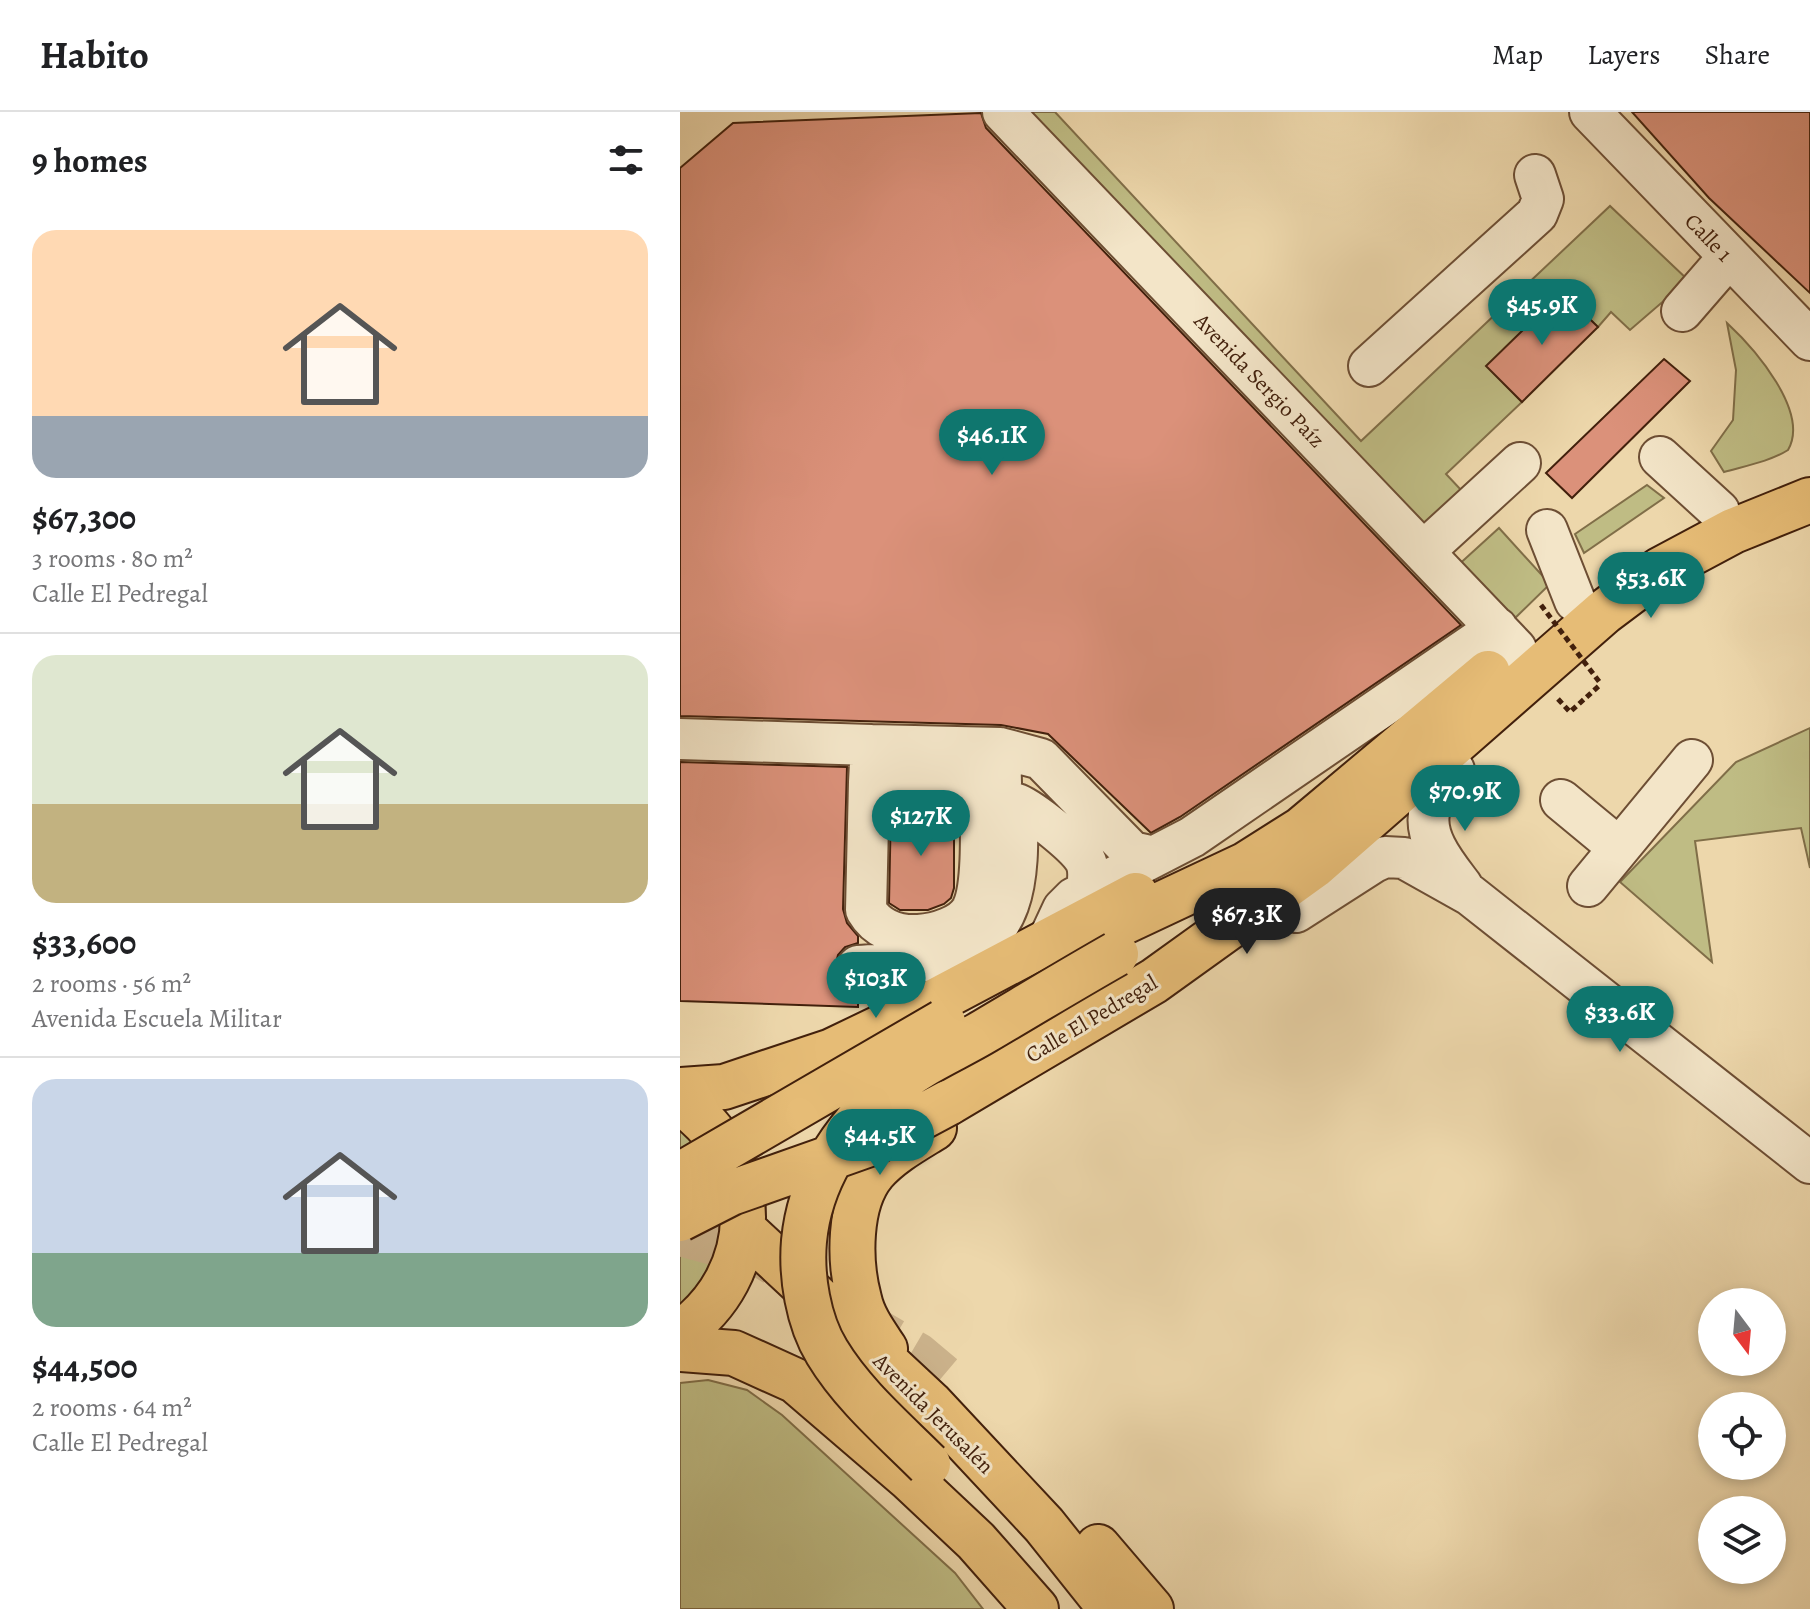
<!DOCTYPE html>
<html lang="en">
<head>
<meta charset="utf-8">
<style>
	body { margin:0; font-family:Alegreya,serif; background:#f2f2f2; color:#202124; height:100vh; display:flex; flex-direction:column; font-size:30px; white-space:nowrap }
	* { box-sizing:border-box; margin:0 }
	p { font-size:26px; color:#757577 }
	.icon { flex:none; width:44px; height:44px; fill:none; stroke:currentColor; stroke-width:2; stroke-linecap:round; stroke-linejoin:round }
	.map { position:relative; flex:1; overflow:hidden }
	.drawer { display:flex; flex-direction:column; background:#fff; width:680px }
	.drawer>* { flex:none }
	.needle { width:52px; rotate:164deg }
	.tools { position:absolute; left:1018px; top:1176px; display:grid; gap:16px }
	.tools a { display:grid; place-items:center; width:88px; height:88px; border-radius:50%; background:#fff; box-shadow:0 4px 12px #0003; font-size:40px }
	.price { position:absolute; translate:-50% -68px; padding:0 18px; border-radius:28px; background:#0f766e; color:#fff; font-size:26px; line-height:52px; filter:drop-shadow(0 2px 4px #0008) }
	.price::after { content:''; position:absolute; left:50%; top:48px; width:24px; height:18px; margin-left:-12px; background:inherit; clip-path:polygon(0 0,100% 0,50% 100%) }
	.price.on { background:#222; color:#fff }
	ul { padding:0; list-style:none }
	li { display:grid; align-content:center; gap:16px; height:424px; padding:0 32px }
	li+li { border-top:2px solid #e0e0e0 }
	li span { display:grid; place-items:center; height:248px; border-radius:24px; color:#555 }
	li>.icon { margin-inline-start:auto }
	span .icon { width:144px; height:144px; fill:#fffc; stroke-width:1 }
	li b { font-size:34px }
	h2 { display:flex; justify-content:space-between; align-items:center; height:96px; padding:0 32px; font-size:34px }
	header { display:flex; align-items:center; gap:48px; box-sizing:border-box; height:112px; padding:0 40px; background:#fff; border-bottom:2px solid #e0e0e0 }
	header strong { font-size:38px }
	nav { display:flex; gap:44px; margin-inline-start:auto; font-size:28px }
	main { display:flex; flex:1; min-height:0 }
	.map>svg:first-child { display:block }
</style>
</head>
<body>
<header>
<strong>Habito</strong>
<nav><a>Map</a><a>Layers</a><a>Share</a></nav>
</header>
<main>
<section class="drawer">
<h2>9 homes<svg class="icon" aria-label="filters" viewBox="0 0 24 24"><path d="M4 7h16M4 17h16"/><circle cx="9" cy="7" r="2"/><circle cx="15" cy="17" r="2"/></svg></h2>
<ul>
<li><span style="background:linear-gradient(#ffd9b3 75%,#9aa5b1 0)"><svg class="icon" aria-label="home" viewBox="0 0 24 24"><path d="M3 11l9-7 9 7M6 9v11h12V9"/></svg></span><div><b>$67,300</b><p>3 rooms · 80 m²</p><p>Calle El Pedregal</p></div></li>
<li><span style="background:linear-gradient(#dfe7d0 60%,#c2b280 0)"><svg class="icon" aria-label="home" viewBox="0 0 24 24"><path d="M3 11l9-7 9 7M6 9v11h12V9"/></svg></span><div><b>$33,600</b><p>2 rooms · 56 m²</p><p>Avenida Escuela Militar</p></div></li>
<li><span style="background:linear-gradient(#c9d6e8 70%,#7fa58c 0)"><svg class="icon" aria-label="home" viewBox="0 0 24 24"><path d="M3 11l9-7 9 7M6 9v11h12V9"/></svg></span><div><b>$44,500</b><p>2 rooms · 64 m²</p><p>Calle El Pedregal</p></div></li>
</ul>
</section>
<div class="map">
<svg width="1130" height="1497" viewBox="0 0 1130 1497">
	<rect width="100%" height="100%" fill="#edd7ab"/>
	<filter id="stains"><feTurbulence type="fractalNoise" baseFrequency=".0025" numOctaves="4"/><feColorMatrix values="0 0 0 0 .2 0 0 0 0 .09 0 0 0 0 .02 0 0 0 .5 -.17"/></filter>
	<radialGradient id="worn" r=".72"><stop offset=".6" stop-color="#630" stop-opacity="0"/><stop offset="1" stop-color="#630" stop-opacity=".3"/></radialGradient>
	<path fill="#bfbc84" stroke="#806e48" stroke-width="2" d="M343 0H375L681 329 930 94 1008 168 950 218 931 200 918 215 881 180 807 254 842 290 766 362 782 379 739 421Z
		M1047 211C1075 237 1130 300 1108 338 1091 349 1065 354 1044 360L1031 339 1053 308 1056 258Z
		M967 373 984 386 904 441 895 422Z
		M819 416 870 472 831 510 775 456Z
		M1130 616V756L1121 716 1015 729 1032 850 940 770 1056 650Z
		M0 1016 12 1025 42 1070 43 1142 0 1199Z
		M28 1268 67 1278 102 1303 275 1461 303 1497H0V1271Z"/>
	<path fill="#db917a" stroke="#42200c" stroke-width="2" d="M952 0H1130V181L1029 86Z
		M301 1 306 16 781 513 500 705 471 721 368 622 321 613 0 604V56L53 11Z
		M882 180 918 215 842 290 806 254Z
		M984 247 1010 269 892 386 866 361Z
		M0 650 167 655 163 797 167 811 178 824V831L165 835 158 843 155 855 159 867 167 874 178 877V895L0 889Z
		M211 695 274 696V776L271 786 264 792 248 798H220L209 791Z"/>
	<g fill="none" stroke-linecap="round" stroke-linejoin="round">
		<path stroke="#cbb28b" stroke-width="44" stroke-dasharray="44 22" stroke-linecap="butt" d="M0 1122 82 1144 95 1152
			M175 1206 238 1243 263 1264"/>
		<defs>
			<path id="minor" d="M323 0 836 537
				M910 0 1130 228
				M1002 199 1048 146
				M689 254 857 102 863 87 855 63
				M980 345 1039 399
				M867 418 895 489
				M744 439 840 351
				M0 627 191 633
				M320 636 321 671 300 667 189 670 191 633 320 636 361 647 452 740 470 744
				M774 658C766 670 754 684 750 697 742 725 767 754 782 774
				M189 670 186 798C197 817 216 824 238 823 256 822 283 814 292 797 305 771 300 698 300 667
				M881 688 939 736
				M908 774 1012 648
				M616 800 694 750 705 745 724 746 790 783 1130 1051
				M369 827 383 797 394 786 512 725 817 516
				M178 854C204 852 231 852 257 848 342 834 338 759 337 692 353 699 396 733 405 748 410 757 408 769 407 779"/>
			<path id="major" d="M433 815 565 753 622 717 808 561
				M0 978 44 975 152 939 250 892 456 783
				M0 990C85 1048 83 1163 0 1221
				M268 991 474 869 634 754 924 500 980 458 1053 419 1130 388
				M63 1117 250 1291 364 1413 431 1497
				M0 1237 54 1241 116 1269 229 1366 296 1429 356 1497
				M205 1237C195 1222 183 1206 179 1187 169 1150 168 1091 194 1060 211 1041 233 1029 254 1016
				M418 1435 471 1497"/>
		</defs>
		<use href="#minor" stroke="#6d4e34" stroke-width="44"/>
		<use href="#major" stroke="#42200c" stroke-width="48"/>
		<path stroke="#42200c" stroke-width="5" stroke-dasharray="6 4" stroke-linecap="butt" d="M878 587 890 600 921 572"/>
		<use href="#minor" stroke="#f3e5c8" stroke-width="40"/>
		<use href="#major" stroke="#e6bc76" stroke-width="44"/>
		<defs>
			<path id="major-bridge" d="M0 1063 263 910
				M0 1107 51 1081 195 1030 268 991
				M248 1352C213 1317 173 1283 147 1240 128 1209 121 1164 124 1129 130 1066 164 1016 212 975 238 952 275 937 305 919 349 893 392 867 436 842"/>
		</defs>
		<use href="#major-bridge" stroke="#42200c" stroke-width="48" stroke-linecap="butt"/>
		<path stroke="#42200c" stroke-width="5" stroke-dasharray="6 4" stroke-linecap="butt" d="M861 493 921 572"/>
		<use href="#major-bridge" stroke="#e6bc76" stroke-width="44"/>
	</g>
	<g text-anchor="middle" stroke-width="6" stroke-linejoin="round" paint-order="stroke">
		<g font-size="22" fill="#42200c" stroke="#f3e5c8">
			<text transform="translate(1029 125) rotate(46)" y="8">Calle 1</text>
			<text transform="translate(580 268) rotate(46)" y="8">Avenida Sergio Paíz</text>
			<text transform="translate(411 906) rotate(-31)" y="8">Calle El Pedregal</text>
			<text transform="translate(254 1301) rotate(45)" y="8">Avenida Jerusalén</text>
		</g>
	</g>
	<rect width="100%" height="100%" filter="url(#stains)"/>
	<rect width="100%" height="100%" fill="url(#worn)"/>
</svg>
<div class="tools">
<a><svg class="needle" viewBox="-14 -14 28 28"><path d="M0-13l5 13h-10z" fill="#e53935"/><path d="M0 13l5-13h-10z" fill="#757577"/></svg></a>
<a><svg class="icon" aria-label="locate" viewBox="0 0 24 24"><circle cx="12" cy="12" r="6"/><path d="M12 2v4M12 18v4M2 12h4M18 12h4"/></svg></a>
<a><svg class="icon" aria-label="layers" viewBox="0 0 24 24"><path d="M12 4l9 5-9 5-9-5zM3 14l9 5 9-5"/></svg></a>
</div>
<b class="price" style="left:862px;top:235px">$45.9K</b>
<b class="price" style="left:312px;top:365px">$46.1K</b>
<b class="price" style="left:971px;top:508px">$53.6K</b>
<b class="price" style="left:785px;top:721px">$70.9K</b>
<b class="price" style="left:241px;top:746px">$127K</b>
<b class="price on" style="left:567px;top:844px">$67.3K</b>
<b class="price" style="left:196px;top:908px">$103K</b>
<b class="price" style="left:940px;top:942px">$33.6K</b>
<b class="price" style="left:200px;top:1065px">$44.5K</b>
</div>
</main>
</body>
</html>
